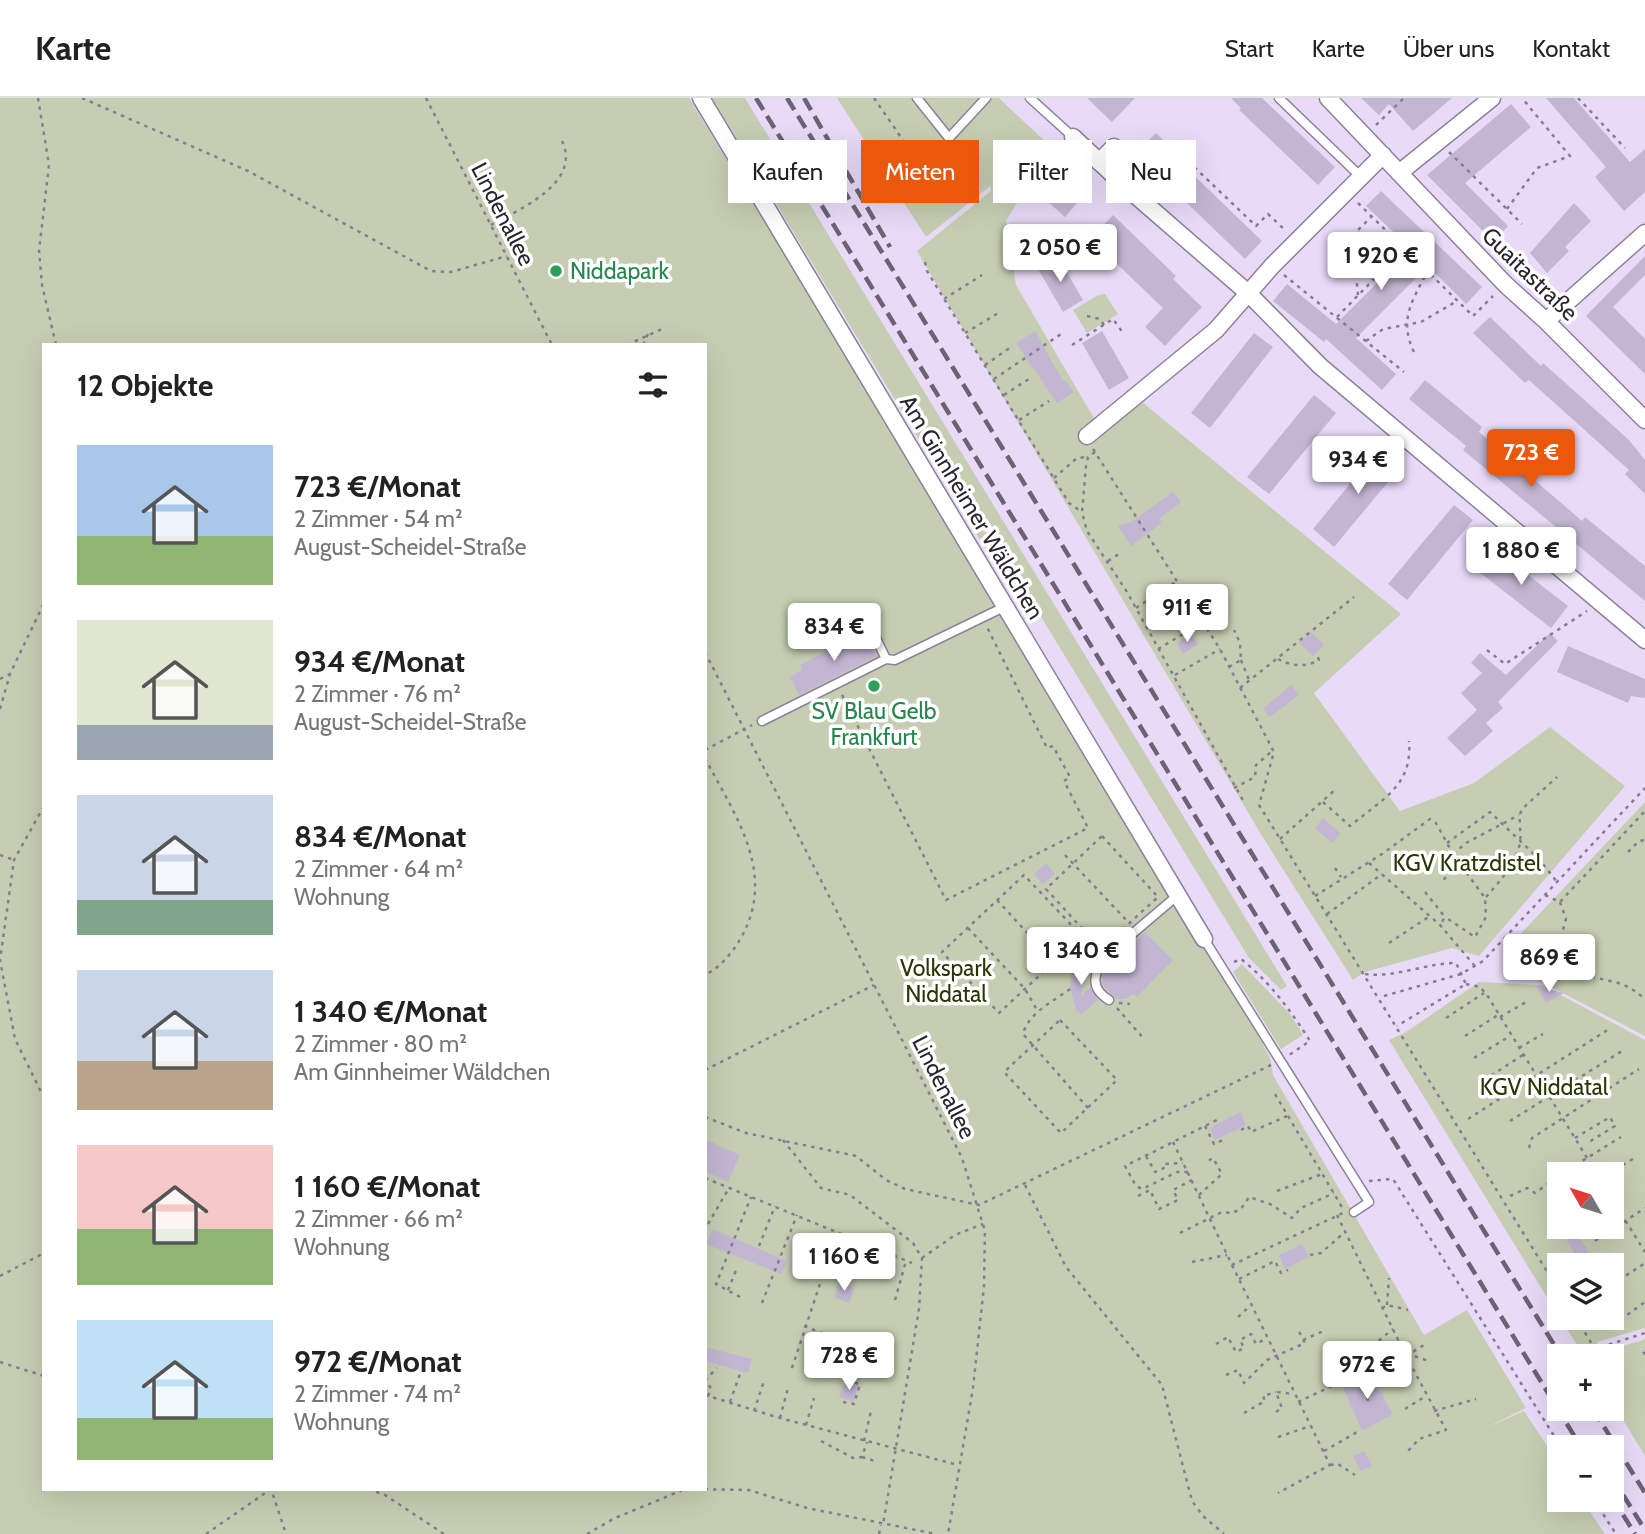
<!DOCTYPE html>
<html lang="de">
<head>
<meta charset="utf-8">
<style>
	body { margin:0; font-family:Cabin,sans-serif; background:#f2f2f2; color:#222; height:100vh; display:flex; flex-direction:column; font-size:26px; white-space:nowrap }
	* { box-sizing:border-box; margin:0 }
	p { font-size:23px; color:#767676 }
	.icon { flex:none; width:38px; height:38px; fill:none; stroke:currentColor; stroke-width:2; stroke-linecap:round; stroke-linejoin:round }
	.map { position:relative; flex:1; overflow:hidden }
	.drawer { position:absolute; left:42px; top:245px; width:665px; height:1148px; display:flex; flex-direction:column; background:#fff; border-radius:0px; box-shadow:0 7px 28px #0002 }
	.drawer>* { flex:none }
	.top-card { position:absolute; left:728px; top:42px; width:665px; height:63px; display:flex; gap:14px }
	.needle { width:46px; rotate:309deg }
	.fabs { position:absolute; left:1547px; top:1064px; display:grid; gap:14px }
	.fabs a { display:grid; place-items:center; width:77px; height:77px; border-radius:0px; background:#fff; box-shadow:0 7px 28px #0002; font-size:35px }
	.price { position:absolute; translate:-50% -60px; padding:0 16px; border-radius:7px; background:#fff; color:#222; font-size:23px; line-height:46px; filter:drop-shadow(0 2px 4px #0008) }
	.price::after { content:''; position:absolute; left:50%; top:42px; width:21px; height:16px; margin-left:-10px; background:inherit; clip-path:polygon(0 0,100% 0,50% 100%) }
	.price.active { background:#ea580c; color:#fff }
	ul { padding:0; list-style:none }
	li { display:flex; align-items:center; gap:21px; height:175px; padding:0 35px }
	li span { display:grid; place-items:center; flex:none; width:196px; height:140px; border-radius:0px; color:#555 }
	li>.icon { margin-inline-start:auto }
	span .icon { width:84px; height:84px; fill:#fffc; stroke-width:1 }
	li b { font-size:30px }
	h2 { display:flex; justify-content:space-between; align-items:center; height:84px; padding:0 35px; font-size:30px }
	.chip { padding:0 24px; border-radius:0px; background:#fff; box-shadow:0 7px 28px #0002; font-size:24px; line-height:63px }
	.chip.active { background:#ea580c; color:#fff }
	header { display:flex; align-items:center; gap:42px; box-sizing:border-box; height:98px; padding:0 35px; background:#fff; border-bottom:2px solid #e0e0e0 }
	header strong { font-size:33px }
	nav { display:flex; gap:38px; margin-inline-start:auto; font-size:24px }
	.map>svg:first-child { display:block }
</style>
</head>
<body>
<header>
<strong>Karte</strong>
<nav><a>Start</a><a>Karte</a><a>Über uns</a><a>Kontakt</a></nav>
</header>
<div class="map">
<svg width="1645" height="1436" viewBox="0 0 1645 1436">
	<rect width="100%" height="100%" fill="#e9dbf8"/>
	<path fill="#c5ceb2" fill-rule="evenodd" d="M0 0H689L762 120 769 117 1249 919 1270 960 1273 977 1424 1237 1467 1212 1526 1310 1486 1330 1524 1313 1559 1366V1402H1582L1605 1436H0ZM44 247H705V1391H44Z
		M712 0H745L1287 888 1281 892 1249 860 1021 486 1004 481Z
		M837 0H999L1051 49 1006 123 1016 187 1102 334 1142 304 1401 516 1314 595 1400 713 1474 685 1550 629 1625 688 1479 858 1452 850 1365 874 1353 882 1262 738 917 153 991 93 990 88 926 139Z
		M1105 196 1118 216 1087 235 1073 212 1098 197Z
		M1645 704V938L1532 879 1511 846Z
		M1242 866 1291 917 1303 937 1281 951 1233 874Z
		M1479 884 1542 887 1645 942V1230L1597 1244 1599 1256 1645 1241V1358L1612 1304V1258H1584L1560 1220H1612V1167H1559V1219L1389 942 1406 934ZM1559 1076H1612V1129H1559Z"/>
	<path fill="#c3b6d2" d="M1087 0H1135L1112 24Z
		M1231 0H1262L1335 69 1318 87 1239 12 1241 10Z
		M1361 0H1452L1413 33 1389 6 1379 17Z
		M1546 0H1574L1630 64 1645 51V94L1624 113 1595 79 1606 69Z
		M1511 6 1531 29 1465 85 1508 128 1493 143 1427 77Z
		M1156 35 1184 62 1181 65 1262 143 1245 161 1164 83 1166 81 1138 53Z
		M1057 49 1071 61 1058 77 1043 64Z
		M1064 84 1082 99 1065 119 1047 103Z
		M1381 93 1482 189 1466 206 1428 168 1356 240 1396 276 1382 292 1326 241 1324 244 1273 203 1287 186 1336 226 1411 151 1366 108Z
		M1574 105 1591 123 1565 149 1569 153 1547 175 1530 155Z
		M1113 117 1176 178 1173 181 1202 209 1165 248 1145 229 1163 210 1091 141Z
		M1645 158V177L1613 209 1645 241V276L1586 218Z
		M1058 159 1083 202 1063 214 1038 171Z
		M1490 219 1541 268 1543 265 1629 342 1645 362V396L1625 376 1629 372 1529 282 1525 285 1473 235Z
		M1035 233 1063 283 1065 282 1074 294 1057 305 1016 245Z
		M1102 233 1129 280 1109 292 1082 245Z
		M1254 235 1273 249 1210 330 1191 315Z
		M1425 282 1482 329 1479 334 1582 423 1585 419 1645 468V503L1463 352 1466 348 1409 301Z
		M1314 297 1336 315 1269 396 1247 379Z
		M1381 348 1403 366 1334 449 1313 431Z
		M1173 394 1181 404 1159 421 1162 425 1131 448 1118 428 1131 424Z
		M1454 407 1473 422 1407 502 1388 486Z
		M1491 448 1568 508 1551 530 1474 470Z
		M865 533 877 558 799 597 790 579 802 572 800 567Z
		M1311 534 1324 547 1313 558 1299 545Z
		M1550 535 1558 543 1498 604 1503 610 1486 625 1493 633 1465 658 1447 640 1477 612 1461 595 1482 575 1471 565 1480 555 1506 577Z
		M1192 536 1198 546 1183 556 1177 545Z
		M1568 548 1645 581V600L1631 598 1628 605 1557 574Z
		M1291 587 1299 597 1270 619 1263 611Z
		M1323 720 1340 735 1332 745 1315 730Z
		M1046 765 1055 776 1043 786 1034 776Z
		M1145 834 1173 862 1137 899 1133 896 1125 901H1116L1102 886 1104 874Z
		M1074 858 1087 865 1081 898 1090 889 1098 902 1081 917 1078 912 1077 916 1070 889Z
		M1536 888 1564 895 1546 905Z
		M1240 1014 1246 1027 1215 1042 1210 1030Z
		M705 1041 740 1057 728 1084 705 1073Z
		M713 1131 787 1163 781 1176 706 1146Z
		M1577 1136 1597 1167H1582L1567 1143Z
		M1302 1146 1309 1159 1285 1171 1279 1157Z
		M839 1185 854 1190 849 1205 834 1199Z
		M705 1249 752 1261 748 1275 705 1263Z
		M1369 1274 1393 1316 1362 1333 1342 1287Z
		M846 1284 858 1287 854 1304 839 1299Z
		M1364 1353 1372 1368 1361 1373 1353 1358Z"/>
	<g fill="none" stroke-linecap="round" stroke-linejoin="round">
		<defs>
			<path id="lane" d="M917 0 949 40 986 0
				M1030 0 1073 39
				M1279 0 1360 78
				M886 561 895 562 1004 509
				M762 623 886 561 871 530
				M1204 841 1369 1104 1354 1114
				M1109 902C1089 890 1094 875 1105 859L1178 797"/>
			<path id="street" d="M701 0 1204 841
				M1328 0 1506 187 1546 223 1645 322
				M1073 39 1126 89 1248 195 1320 268 1645 542
				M1099 64 1114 49
				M1399 75 1492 0
				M1546 223 1645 135
				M1087 338 1216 232 1272 168 1383 57"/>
		</defs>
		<use href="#lane" stroke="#8c809a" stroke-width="11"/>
		<use href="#street" stroke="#8c809a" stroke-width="19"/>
		<path stroke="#867d90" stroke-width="2.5" stroke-dasharray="3.5 5" stroke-linecap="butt" d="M38 0 49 67 39 153 42 187 56 247
			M82 0 248 73 431 173 451 174 507 158
			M426 0 552 247
			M874 0 920 67 941 47
			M1578 0 1625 50
			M1376 27 1404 0
			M1174 43 1187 55 1191 66 1256 128 1268 116 1286 133
			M1449 54 1522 126
			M1358 105 1473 218 1493 198
			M1507 111 1537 70 1570 58 1522 0
			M491 127C520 111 582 85 562 43
			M925 164 927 173 1069 405 1082 414
			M1355 165C1364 154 1366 146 1358 134
			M1284 177 1404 274
			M1358 197 1355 165 1350 152 1357 133 1372 118
			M944 201 982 177
			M1087 218 1100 221 1104 227
			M1337 219 1405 149
			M965 235 1000 214
			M1366 243 1383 231 1421 224 1457 203
			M627 247 662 231
			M643 247 648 236
			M1072 247 1113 221 1123 235
			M1414 254C1398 221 1413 202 1428 172
			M985 267 1011 249
			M994 281 1064 234
			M1004 297 1032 279
			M1019 322 1049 303
			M1093 351 1220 551 1274 654 1259 707 1559 1193
			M1095 354 1088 359 1086 368 1082 414 1087 433 1127 494 1245 706
			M1054 380 1077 360 1088 359
			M1108 463 1122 454
			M1136 510 1177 483
			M1158 551 1203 524
			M1487 552 1505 566 1587 513
			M705 554 962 1060 985 1133 984 1188 973 1290 948 1436
			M1278 561C1291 568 1305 570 1319 562L1316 555
			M1241 562 1249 582
			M1229 569 1241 562 1240 545 1234 532
			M1175 577 1220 551
			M0 581 10 576
			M1240 590 1354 499
			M842 597 946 802 1088 730 1064 683 1070 679 1053 648 1047 650 987 529
			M0 611 10 576 44 505
			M705 652 752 627
			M705 660C734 716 777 774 742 838 733 854 722 868 705 877
			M1234 690 1255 679 1256 667 1272 653
			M1323 704 1350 728C1381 702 1413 688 1409 643
			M44 708 14 762 0 862 15 941 44 1000
			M1102 738 1158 799 1101 851 1046 791Z
			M1280 741 1336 691
			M1447 745 1490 714 1539 761 1557 784
			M1628 754 1639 743 1645 742
			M1453 756 1466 745 1519 717
			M0 757 14 762
			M1065 757 1129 825
			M1369 765 1440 827 1474 867
			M1335 770 1341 779
			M1444 782 1456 761
			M1425 794 1445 819 1440 827
			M1545 797 1560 804 1645 713
			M1315 798 1382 756 1430 721 1436 725 1453 756 1485 800 1486 819 1475 839 1445 819
			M1486 799C1500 783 1515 767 1520 745 1522 734 1517 721 1522 711L1557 679
			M997 802 1054 864
			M1560 804 1566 821 1559 847C1568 885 1600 876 1626 888 1633 891 1639 896 1645 901
			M1327 816 1382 776
			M968 830 1025 891 1037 912
			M1082 838 999 915 942 854 1024 777 1094 851
			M1389 845 1430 818
			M1234 864 1241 861C1268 882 1292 914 1310 943L1289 957
			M1365 876C1395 880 1426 865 1456 865L1466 886 1397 928
			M1466 886 1480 889 1487 897 1597 1076
			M1070 891C1054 903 1028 915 1023 936L1088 1010
			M1384 898 1461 876 1483 863 1645 690
			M1119 905 1130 906
			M1117 910 1144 941
			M1500 919 1528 903
			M1446 920 1484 895
			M1060 922 1117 982 1061 1035 1004 974Z
			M1465 938 1498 917
			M1519 950 1543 936
			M1474 960 1510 938
			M705 972 874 887
			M1484 982 1523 957
			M1275 996 1343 1111
			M705 1019 746 1035 856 1058 886 1082 905 1091 979 1107 1271 967
			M1468 1021 1609 931
			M1510 1023 1622 953
			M1205 1028 1214 1046 1225 1041
			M1241 1032 1248 1028 1251 1034 1287 1018
			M1575 1040 1610 1019 1615 1028 1589 1044
			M783 1042 821 1090 850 1097 913 1145 922 1160 919 1211 883 1427
			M1173 1044 1232 1167 1343 1115
			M1529 1050 1532 1040 1639 971
			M1146 1058 1155 1074 1166 1069 1165 1066 1183 1065
			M1188 1074H1177L1142 1091 1136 1088 1125 1068 1217 1022
			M1561 1076 1621 1039
			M1608 1076 1636 1059
			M705 1080 912 1165
			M1369 1083 1393 1081 1561 1349
			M1025 1087 1066 1169 1162 1287 1192 1403 1203 1418 1224 1436
			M1277 1093 1322 1076
			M1199 1097 1222 1076 1213 1060 1206 1064
			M1138 1098 1150 1092 1159 1111 1178 1102 1173 1092 1192 1082
			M1510 1098 1527 1090 1535 1095 1559 1078
			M1612 1101 1645 1154
			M1337 1117 1404 1254
			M708 1126 729 1090
			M1180 1135 1222 1114 1232 1115 1241 1111 1249 1099 1270 1106 1292 1120 1301 1110 1334 1095
			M1565 1136 1572 1129
			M1595 1143 1645 1110
			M759 1148 775 1108
			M1310 1157 1321 1155 1345 1134
			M922 1160 955 1137 983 1126
			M1192 1164 1227 1157
			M1232 1167 1330 1367 1278 1395
			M876 1177 886 1153
			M0 1178 44 1155
			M823 1179 842 1134
			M1239 1181 1275 1163 1281 1175 1288 1172
			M848 1184 864 1143
			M1612 1187 1645 1165
			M728 1192 737 1170
			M740 1199 716 1186 751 1099
			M895 1202 906 1163
			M762 1205 797 1117
			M1387 1207 1389 1180
			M1382 1210 1387 1207 1408 1212
			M1238 1219 1251 1207
			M1576 1220 1595 1251 1645 1235
			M1589 1223 1612 1228 1645 1204
			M804 1228 866 1252
			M1303 1242 1326 1232
			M1216 1246 1228 1239 1236 1254 1244 1250 1240 1242 1251 1236 1256 1246 1267 1240
			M1372 1248 1393 1231
			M1643 1256 1645 1254
			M1406 1258 1424 1247
			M1407 1261 1414 1258 1429 1263
			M0 1264 44 1278
			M792 1270 820 1186
			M1226 1277 1238 1272 1244 1285 1267 1262 1305 1245 1297 1230
			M1355 1277 1370 1306
			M705 1297 780 1320 958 1367
			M708 1298 711 1291 706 1281 717 1270
			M730 1304 740 1276
			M843 1304 854 1306 860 1286 849 1283 856 1254
			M1298 1304 1404 1254 1446 1332 1419 1341 1408 1353
			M1405 1311 1426 1298
			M754 1313 764 1283
			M1434 1313 1476 1301
			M1276 1314 1282 1310 1276 1294 1294 1296
			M1244 1315 1265 1303 1263 1298 1276 1294
			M780 1320 788 1290
			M806 1327 814 1300
			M1278 1339 1310 1328
			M821 1343 853 1360 862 1359 867 1344
			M864 1343 871 1313
			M1324 1353 1359 1333
			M862 1359 878 1364
			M1330 1367 1338 1366 1355 1377
			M368 1391 385 1397 444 1436
			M1594 1402 1616 1436
			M206 1436 271 1391 286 1436
			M587 1436 615 1420 685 1391 749 1392 807 1410 936 1436
			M879 1436 881 1427"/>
		<use href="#lane" stroke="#fff" stroke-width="8"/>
		<use href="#street" stroke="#fff" stroke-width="16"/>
		<path stroke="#6b6373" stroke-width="4.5" stroke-dasharray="14 7" stroke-linecap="butt" d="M756 0 1581 1349
			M787 0 1561 1258
			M804 0 890 149
			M1593 1311 1645 1395
			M1612 1379 1645 1432
			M1612 1399 1635 1436"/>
	</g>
	<g fill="#2e9e5b" stroke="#fff" stroke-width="2.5">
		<circle cx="556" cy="173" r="7"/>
		<circle cx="874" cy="588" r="7"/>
	</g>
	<g text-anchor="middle" stroke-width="7" stroke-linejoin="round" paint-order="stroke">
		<g font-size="23" fill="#29242e" stroke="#fff">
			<text transform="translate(503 116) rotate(63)" y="8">Lindenallee</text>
			<text transform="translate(1530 176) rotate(44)" y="8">Guaitastraße</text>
			<text transform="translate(972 409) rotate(59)" y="8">Am Ginnheimer Wäldchen</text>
			<text transform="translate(944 989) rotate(63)" y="8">Lindenallee</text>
		</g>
		<g font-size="23" fill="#27864d" stroke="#fff" text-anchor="start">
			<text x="570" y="181">Niddapark</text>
			<text x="874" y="621" text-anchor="middle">SV Blau Gelb<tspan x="874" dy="26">Frankfurt</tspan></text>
		</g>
		<g font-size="23" fill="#2a3604" stroke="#fff">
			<text x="1467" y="773">KGV Kratzdistel</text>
			<text x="946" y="878">Volkspark<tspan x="946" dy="26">Niddatal</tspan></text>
			<text x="1544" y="997">KGV Niddatal</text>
		</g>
	</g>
</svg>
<div class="fabs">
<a><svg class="needle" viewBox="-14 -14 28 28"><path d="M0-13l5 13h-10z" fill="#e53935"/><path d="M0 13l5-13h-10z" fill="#767676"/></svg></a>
<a><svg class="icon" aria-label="layers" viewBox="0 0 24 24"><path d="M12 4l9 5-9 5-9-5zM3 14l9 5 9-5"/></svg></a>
<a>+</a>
<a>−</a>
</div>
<b class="price" style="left:1060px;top:186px">2 050 €</b>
<b class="price" style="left:1381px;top:194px">1 920 €</b>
<b class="price active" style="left:1531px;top:391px">723 €</b>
<b class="price" style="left:1358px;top:398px">934 €</b>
<b class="price" style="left:1521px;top:489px">1 880 €</b>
<b class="price" style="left:1187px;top:546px">911 €</b>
<b class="price" style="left:834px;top:565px">834 €</b>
<b class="price" style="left:1081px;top:889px">1 340 €</b>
<b class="price" style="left:1549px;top:896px">869 €</b>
<b class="price" style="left:844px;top:1195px">1 160 €</b>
<b class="price" style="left:849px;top:1294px">728 €</b>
<b class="price" style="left:1367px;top:1303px">972 €</b>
<div class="top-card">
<a class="chip">Kaufen</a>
<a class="chip active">Mieten</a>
<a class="chip">Filter</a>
<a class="chip">Neu</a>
</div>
<section class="drawer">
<h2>12 Objekte<svg class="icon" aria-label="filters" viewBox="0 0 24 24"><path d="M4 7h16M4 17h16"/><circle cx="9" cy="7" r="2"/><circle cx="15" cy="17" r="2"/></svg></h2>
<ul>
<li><span style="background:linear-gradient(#a9c7e8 65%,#8fb573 0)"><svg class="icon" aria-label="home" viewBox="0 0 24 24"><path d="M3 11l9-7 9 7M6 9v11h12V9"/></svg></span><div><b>723 €/Monat</b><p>2 Zimmer · 54 m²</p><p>August-Scheidel-Straße</p></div></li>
<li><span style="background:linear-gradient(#dfe7d0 75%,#9aa5b1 0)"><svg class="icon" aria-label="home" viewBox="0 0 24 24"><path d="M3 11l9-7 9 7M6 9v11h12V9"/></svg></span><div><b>934 €/Monat</b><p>2 Zimmer · 76 m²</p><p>August-Scheidel-Straße</p></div></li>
<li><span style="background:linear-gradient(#c9d6e8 75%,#7fa58c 0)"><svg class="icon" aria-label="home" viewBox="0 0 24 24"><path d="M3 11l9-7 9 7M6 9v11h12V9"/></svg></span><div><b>834 €/Monat</b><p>2 Zimmer · 64 m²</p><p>Wohnung</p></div></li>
<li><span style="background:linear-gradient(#c9d6e8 65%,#b9a48a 0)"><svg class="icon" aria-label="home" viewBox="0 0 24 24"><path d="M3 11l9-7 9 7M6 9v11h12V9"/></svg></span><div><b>1 340 €/Monat</b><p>2 Zimmer · 80 m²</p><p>Am Ginnheimer Wäldchen</p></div></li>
<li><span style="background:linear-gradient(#f6c9c9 60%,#8fb573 0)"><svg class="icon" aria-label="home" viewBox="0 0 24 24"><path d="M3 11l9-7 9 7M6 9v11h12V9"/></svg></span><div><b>1 160 €/Monat</b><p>2 Zimmer · 66 m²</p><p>Wohnung</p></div></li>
<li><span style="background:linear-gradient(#bfe0f5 70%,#8fb573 0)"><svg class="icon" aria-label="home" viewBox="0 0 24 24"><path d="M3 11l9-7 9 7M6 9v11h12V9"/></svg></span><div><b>972 €/Monat</b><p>2 Zimmer · 74 m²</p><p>Wohnung</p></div></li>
</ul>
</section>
</div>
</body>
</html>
